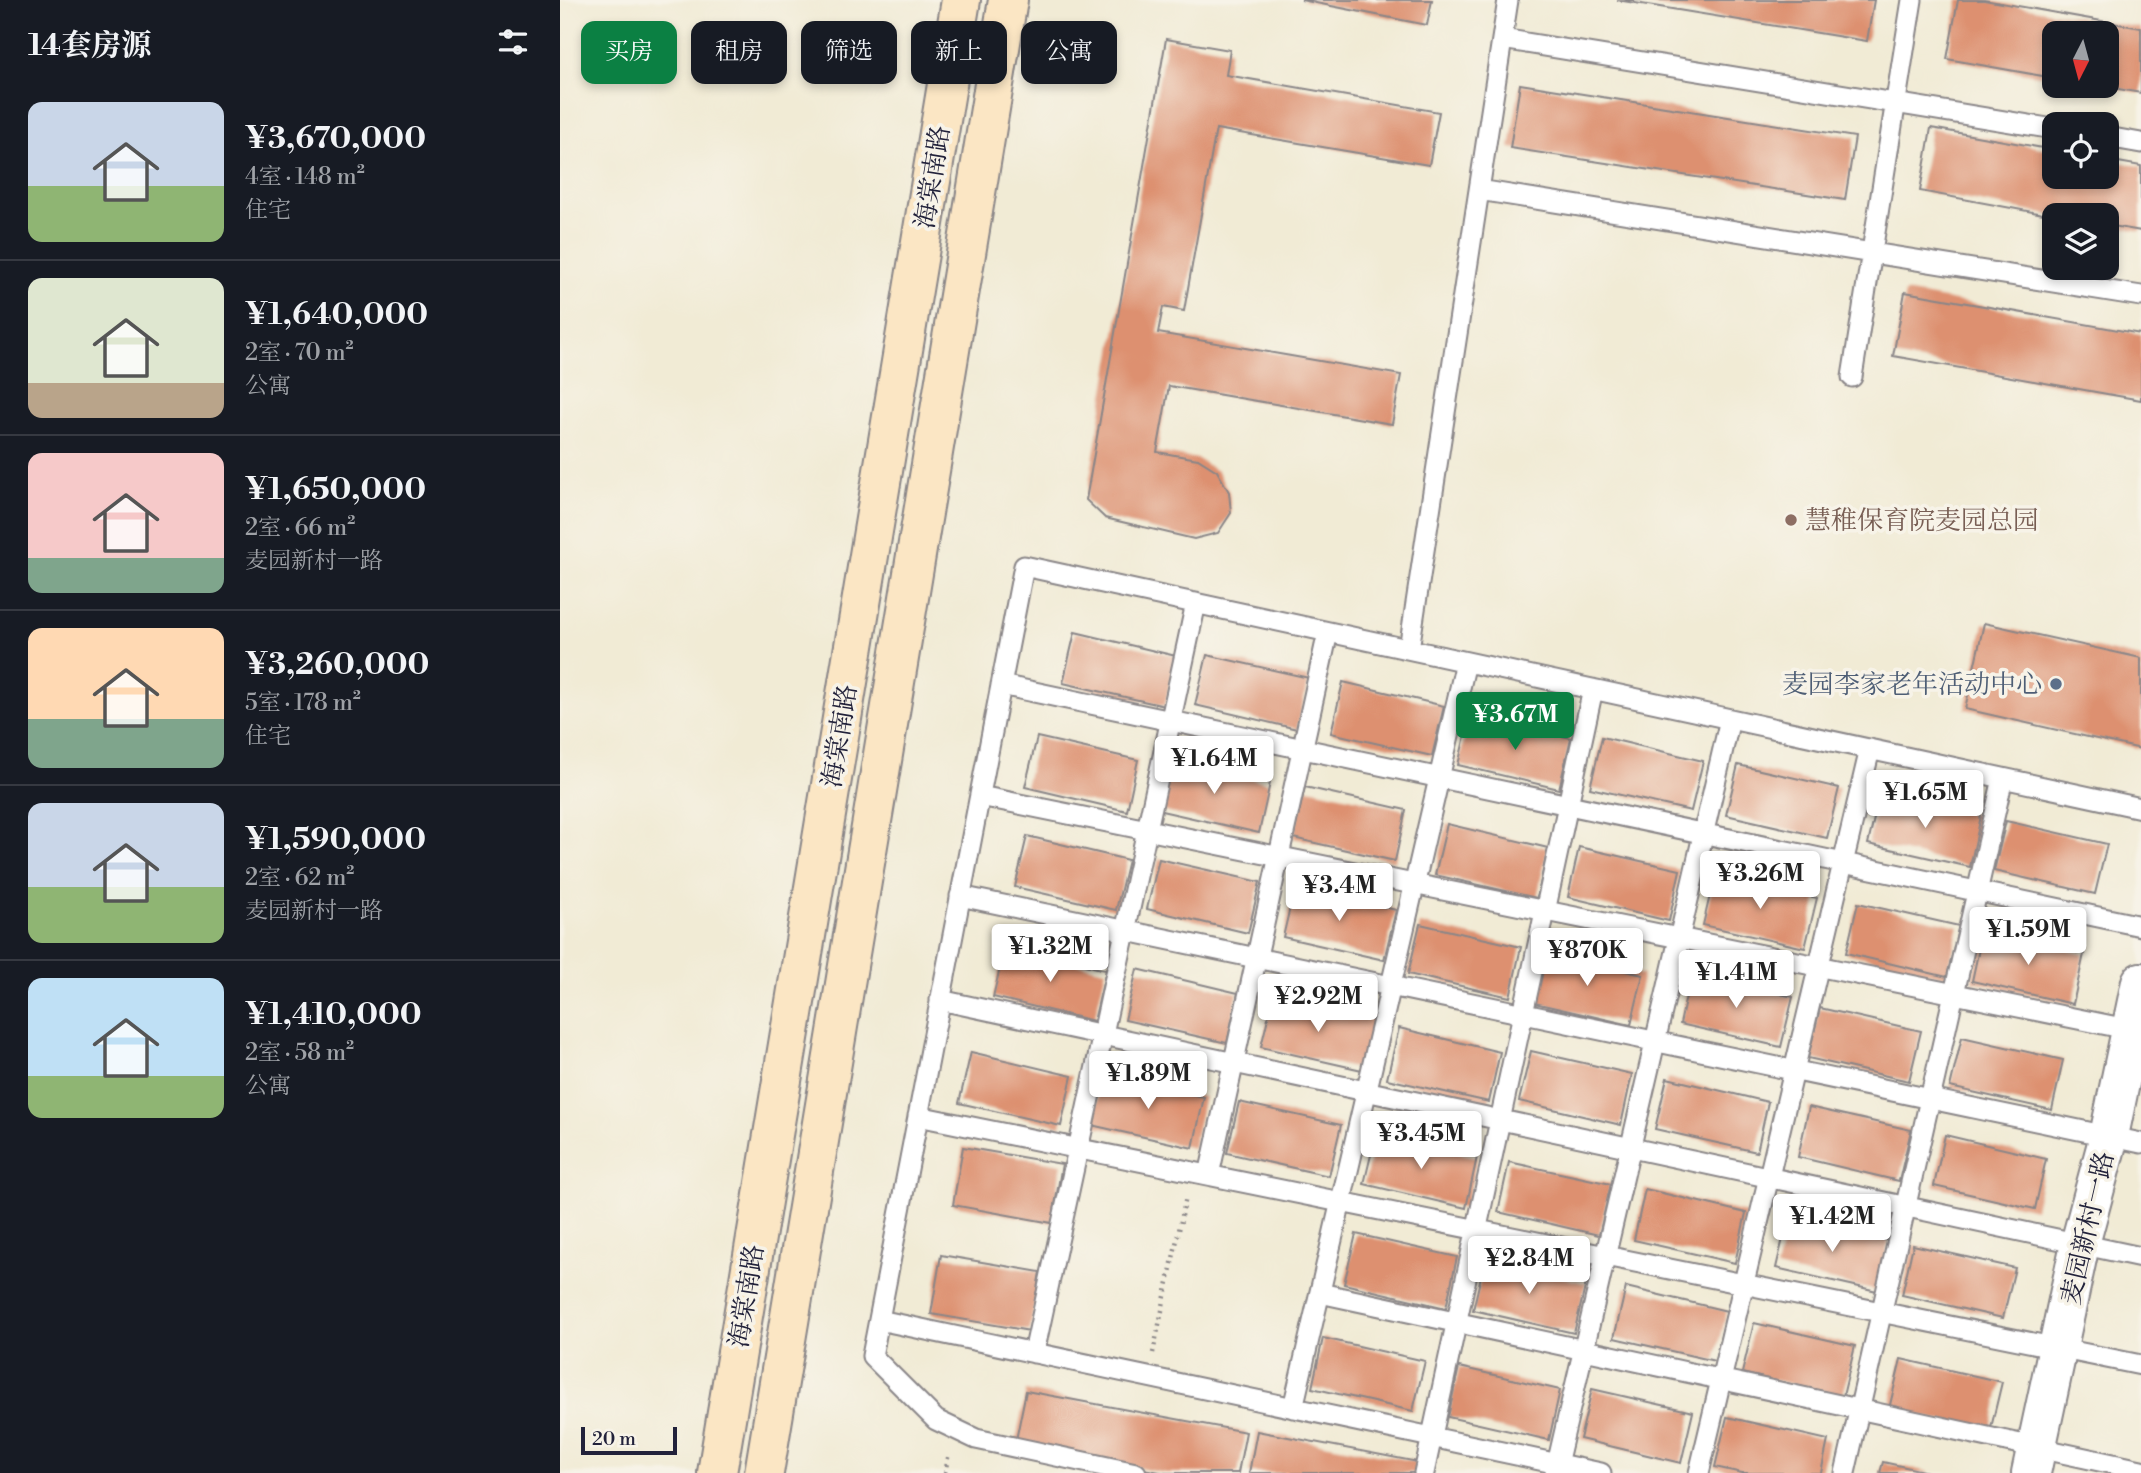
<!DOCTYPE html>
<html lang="zh">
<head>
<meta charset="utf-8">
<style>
	body { margin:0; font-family:"Libre Bodoni","Noto Serif SC",serif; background:#20242c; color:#f1f3f6; height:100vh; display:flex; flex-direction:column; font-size:26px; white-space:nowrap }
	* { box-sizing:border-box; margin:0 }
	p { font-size:23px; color:#9ea1a6 }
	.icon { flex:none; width:38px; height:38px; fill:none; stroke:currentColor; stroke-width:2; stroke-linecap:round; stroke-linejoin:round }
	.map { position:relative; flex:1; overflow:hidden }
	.panel { display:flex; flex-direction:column; background:#171b24; width:560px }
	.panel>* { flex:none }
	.top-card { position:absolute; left:21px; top:21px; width:665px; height:63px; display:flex; gap:14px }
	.needle { width:46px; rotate:186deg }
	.controls { position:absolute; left:1482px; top:21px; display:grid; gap:14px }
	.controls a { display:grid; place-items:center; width:77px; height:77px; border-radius:14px; background:#171b24; box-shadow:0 4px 10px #0003; font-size:35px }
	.scale { position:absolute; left:21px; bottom:18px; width:96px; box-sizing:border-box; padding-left:7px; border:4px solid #22223b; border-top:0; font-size:19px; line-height:24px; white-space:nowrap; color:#22223b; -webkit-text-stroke:5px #f7f3e8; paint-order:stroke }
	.price { position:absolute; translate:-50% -60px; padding:0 16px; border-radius:7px; background:#fff; color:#222; font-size:23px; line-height:46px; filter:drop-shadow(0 2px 4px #0008) }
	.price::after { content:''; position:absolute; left:50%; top:42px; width:21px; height:16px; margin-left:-10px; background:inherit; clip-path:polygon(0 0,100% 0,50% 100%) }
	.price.active { background:#0b8043; color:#fff }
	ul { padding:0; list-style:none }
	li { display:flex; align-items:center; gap:21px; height:175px; padding:0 28px }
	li+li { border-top:2px solid #363941 }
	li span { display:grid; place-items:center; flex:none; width:196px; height:140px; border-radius:14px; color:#555 }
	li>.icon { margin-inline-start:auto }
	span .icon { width:84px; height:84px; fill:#fffc; stroke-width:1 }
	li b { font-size:30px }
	h2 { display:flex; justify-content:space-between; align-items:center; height:84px; padding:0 28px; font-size:30px }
	.chip { padding:0 24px; border-radius:14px; background:#171b24; box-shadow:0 4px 10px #0003; font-size:24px; line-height:63px }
	.chip.active { background:#0b8043; color:#fff }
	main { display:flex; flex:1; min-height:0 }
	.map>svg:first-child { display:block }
</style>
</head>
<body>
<main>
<section class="panel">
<h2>14套房源<svg class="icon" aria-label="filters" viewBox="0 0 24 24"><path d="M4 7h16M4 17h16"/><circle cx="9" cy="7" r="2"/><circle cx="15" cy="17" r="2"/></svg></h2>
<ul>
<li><span style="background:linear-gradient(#c9d6e8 60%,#8fb573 0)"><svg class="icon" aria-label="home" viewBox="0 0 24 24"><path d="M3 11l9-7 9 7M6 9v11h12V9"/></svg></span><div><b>¥3,670,000</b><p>4室 · 148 m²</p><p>住宅</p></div></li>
<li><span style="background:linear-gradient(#dfe7d0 75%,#b9a48a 0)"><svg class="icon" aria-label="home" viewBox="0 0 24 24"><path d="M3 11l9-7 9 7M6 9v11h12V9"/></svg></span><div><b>¥1,640,000</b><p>2室 · 70 m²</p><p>公寓</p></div></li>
<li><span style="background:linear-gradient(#f6c9c9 75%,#7fa58c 0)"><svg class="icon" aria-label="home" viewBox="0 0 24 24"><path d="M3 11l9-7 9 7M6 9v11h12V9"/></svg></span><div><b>¥1,650,000</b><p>2室 · 66 m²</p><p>麦园新村一路</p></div></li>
<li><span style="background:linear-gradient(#ffd9b3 65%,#7fa58c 0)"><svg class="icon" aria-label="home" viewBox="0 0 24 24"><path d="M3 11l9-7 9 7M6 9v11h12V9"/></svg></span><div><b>¥3,260,000</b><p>5室 · 178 m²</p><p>住宅</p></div></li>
<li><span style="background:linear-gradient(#c9d6e8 60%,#8fb573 0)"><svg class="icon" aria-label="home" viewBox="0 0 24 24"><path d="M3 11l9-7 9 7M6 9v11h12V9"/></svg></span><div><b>¥1,590,000</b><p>2室 · 62 m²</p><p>麦园新村一路</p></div></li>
<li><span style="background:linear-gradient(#bfe0f5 70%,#8fb573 0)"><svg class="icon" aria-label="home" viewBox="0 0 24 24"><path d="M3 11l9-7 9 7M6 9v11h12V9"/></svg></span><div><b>¥1,410,000</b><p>2室 · 58 m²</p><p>公寓</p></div></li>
</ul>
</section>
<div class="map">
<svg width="1581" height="1473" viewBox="0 0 1581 1473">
	<rect width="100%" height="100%" fill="#f7f3e8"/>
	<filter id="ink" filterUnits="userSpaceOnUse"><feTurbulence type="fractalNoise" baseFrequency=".0143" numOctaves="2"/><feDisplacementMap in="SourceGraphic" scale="14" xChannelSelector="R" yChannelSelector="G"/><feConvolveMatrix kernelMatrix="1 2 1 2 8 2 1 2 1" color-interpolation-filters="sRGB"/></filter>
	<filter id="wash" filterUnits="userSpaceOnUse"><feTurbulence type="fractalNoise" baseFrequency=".00686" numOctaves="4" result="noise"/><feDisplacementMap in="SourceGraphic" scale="28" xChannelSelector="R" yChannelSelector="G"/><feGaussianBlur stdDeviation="1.57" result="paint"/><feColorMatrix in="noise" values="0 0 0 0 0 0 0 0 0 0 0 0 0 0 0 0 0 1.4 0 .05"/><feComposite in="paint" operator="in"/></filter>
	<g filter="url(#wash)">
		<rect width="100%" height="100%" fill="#f1ebd5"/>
		<g id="blocks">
			<path fill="#dd906f" d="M741 0H872L867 25Z
				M1057 0H1314L1307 41Z
				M1398 0H1424L1581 28V93L1547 87V33H1494V78L1387 59Z
				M606 39 670 50 666 75 879 112 869 165 656 129 624 311 603 307 598 333 841 375 832 424 609 386 597 452 638 459 657 471 669 492 671 513 658 533 634 539 545 518 526 500Z
				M960 84 1295 137 1285 200 950 148Z
				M1371 128 1494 150V177H1547V160L1581 166V231L1547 225V215L1494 216 1360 191Z
				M1345 292 1581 334V400L1333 356Z
				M1424 623 1581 658V749L1405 709Z
				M515 632 616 656 605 706 503 683Z
				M647 655 749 678 737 729 635 705Z
				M783 682 884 706 872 756 771 733Z
				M910 715 1011 738 999 789 898 765Z
				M477 737 578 760 567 811 465 787Z
				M1042 737 1143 761 1131 811 1030 788Z
				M609 759 710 783 699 833 597 810Z
				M1178 765 1279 788 1267 838 1166 815Z
				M745 787 846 810 835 861 733 838Z
				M1320 793 1421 816 1410 867 1308 844Z
				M1446 821 1547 844 1535 894 1434 871Z
				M887 824 988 848 977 898 875 875Z
				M467 836 568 860 556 910 455 887Z
				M1019 847 1120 870 1109 921 1008 897Z
				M599 859 700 882 688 933 587 909Z
				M1155 874 1257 898 1245 948 1143 925Z
				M735 886 836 910 824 960 723 937Z
				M1298 903 1399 926 1387 977 1286 953Z
				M860 924 961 947 950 997 848 974Z
				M1423 930 1524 954 1513 1004 1412 981Z
				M445 947 546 970 534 1021 433 997Z
				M982 952 1083 975 1071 1025 970 1002Z
				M577 969 678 993 667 1043 565 1020Z
				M1131 973 1233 997 1221 1047 1120 1024Z
				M713 997 814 1020 802 1070 701 1047Z
				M1260 1008 1361 1031 1349 1081 1248 1058Z
				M839 1028 940 1052 929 1102 827 1079Z
				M1402 1037 1503 1060 1492 1110 1390 1087Z
				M971 1051 1072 1074 1061 1125 959 1101Z
				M411 1052 512 1076 501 1126 399 1103Z
				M543 1075 644 1097 633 1148 531 1125Z
				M1107 1078 1208 1102 1197 1152 1095 1129Z
				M679 1102 781 1125 769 1176 667 1153Z
				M1249 1107 1351 1130 1339 1181 1238 1157Z
				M816 1134 917 1157 906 1208 804 1184Z
				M1385 1135 1486 1159 1475 1209 1374 1186Z
				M403 1147 502 1164 492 1223 393 1205Z
				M949 1162 1051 1184 1039 1235 938 1212Z
				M1085 1189 1186 1213 1175 1263 1074 1240Z
				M1228 1217 1329 1241 1317 1291 1216 1268Z
				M796 1234 897 1257 886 1308 784 1284Z
				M1353 1245 1455 1268 1443 1318 1342 1295Z
				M381 1255 480 1272 470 1331 371 1314Z
				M925 1259 1026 1283 1014 1333 913 1310Z
				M1066 1287 1167 1311 1155 1361 1054 1338Z
				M1194 1323 1295 1346 1283 1396 1182 1373Z
				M763 1338 865 1361 853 1411 752 1388Z
				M1341 1359 1442 1382 1430 1432 1329 1409Z
				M899 1367 1000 1390 989 1440 888 1417Z
				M1032 1389 1133 1412 1121 1463 1020 1439Z
				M466 1391 686 1432 678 1473H605L455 1445Z
				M1167 1417 1268 1440 1261 1473H1182L1155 1467Z
				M697 1431 858 1462 856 1473H689Z
				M1323 1462 1368 1472V1473H1320Z"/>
		</g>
	</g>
	<g filter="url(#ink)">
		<use href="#blocks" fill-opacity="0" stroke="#8a8688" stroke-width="2"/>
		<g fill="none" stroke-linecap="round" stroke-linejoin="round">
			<defs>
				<path id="lane" d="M942 39 1494 129
					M1547 137 1581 143
					M919 190 1581 296
					M1292 377 1352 0
					M849 649 948 0
					M441 685 1581 926
					M420 796 1577 1031
					M400 896 1581 1143
					M380 1000 1581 1257
					M358 1116 1581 1365
					M649 1175 768 632
					M760 1293 1581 1470
					M319 1320 1041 1473
					M474 1353 636 603
					M733 1408 906 662
					M576 1473 416 1439 376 1420 312 1356 464 566 1581 808
					M864 1473 1033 689
					M995 1473 1170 719
					M1139 1473 1310 749
					M1285 1473 1443 778"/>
				<path id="street" d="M1471 1473 1520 1244 1549 1136 1581 982"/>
				<path id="secondary" d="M157 1473 401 0
					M204 1473 448 0"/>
			</defs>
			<use href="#lane" stroke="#8a8688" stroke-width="23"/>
			<use href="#street" stroke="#8a8688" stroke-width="42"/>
			<use href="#secondary" stroke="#8a8688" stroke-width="42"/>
			<path stroke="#8a8688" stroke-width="4.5" stroke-dasharray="2 5" stroke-linecap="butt" d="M593 1353 626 1197
				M385 1473 389 1453"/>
			<use href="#lane" stroke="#fff" stroke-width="19"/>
			<use href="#street" stroke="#fff" stroke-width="38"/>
			<use href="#secondary" stroke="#fbe6c4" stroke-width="38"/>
		</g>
	</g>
	<circle fill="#8d6e63" stroke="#f7f3e8" stroke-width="2.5" cx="1231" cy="520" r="7"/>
	<circle fill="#5c6f8a" stroke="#f7f3e8" stroke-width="2.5" cx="1496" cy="684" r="7"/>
	<g text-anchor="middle" stroke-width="7" stroke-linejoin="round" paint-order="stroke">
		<g font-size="26" fill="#22223b" stroke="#f7f3e8">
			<text transform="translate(372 177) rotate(-81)" y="9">海棠南路</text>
			<text transform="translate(279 736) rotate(-81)" y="9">海棠南路</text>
			<text transform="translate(1527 1228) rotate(-77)" y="9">麦园新村一路</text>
			<text transform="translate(186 1296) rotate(-81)" y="9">海棠南路</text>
		</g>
		<g font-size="26" fill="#785e54" stroke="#f7f3e8" text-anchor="start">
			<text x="1245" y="529">慧稚保育院麦园总园</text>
		</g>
		<g font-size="26" fill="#4e5e75" stroke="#f7f3e8" text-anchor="end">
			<text x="1482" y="693">麦园李家老年活动中心</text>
		</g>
	</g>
</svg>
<div class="controls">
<a><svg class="needle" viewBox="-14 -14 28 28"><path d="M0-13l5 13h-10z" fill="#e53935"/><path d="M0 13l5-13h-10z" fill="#9ea1a6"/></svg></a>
<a><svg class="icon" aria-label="locate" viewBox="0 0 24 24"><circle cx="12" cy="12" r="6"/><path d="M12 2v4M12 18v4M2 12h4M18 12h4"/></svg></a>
<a><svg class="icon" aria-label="layers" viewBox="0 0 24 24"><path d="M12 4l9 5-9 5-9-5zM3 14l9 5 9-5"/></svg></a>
</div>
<div class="scale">20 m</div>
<b class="price active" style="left:955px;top:752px">¥3.67M</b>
<b class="price" style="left:654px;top:796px">¥1.64M</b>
<b class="price" style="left:1365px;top:830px">¥1.65M</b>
<b class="price" style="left:1200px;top:911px">¥3.26M</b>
<b class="price" style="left:779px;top:923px">¥3.4M</b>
<b class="price" style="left:1468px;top:967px">¥1.59M</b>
<b class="price" style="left:490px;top:984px">¥1.32M</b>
<b class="price" style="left:1027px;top:988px">¥870K</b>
<b class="price" style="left:1176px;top:1010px">¥1.41M</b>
<b class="price" style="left:758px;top:1034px">¥2.92M</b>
<b class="price" style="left:588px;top:1111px">¥1.89M</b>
<b class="price" style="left:861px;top:1171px">¥3.45M</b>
<b class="price" style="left:1272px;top:1254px">¥1.42M</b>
<b class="price" style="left:969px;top:1296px">¥2.84M</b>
<div class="top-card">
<a class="chip active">买房</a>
<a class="chip">租房</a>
<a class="chip">筛选</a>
<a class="chip">新上</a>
<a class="chip">公寓</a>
</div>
</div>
</main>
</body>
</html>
